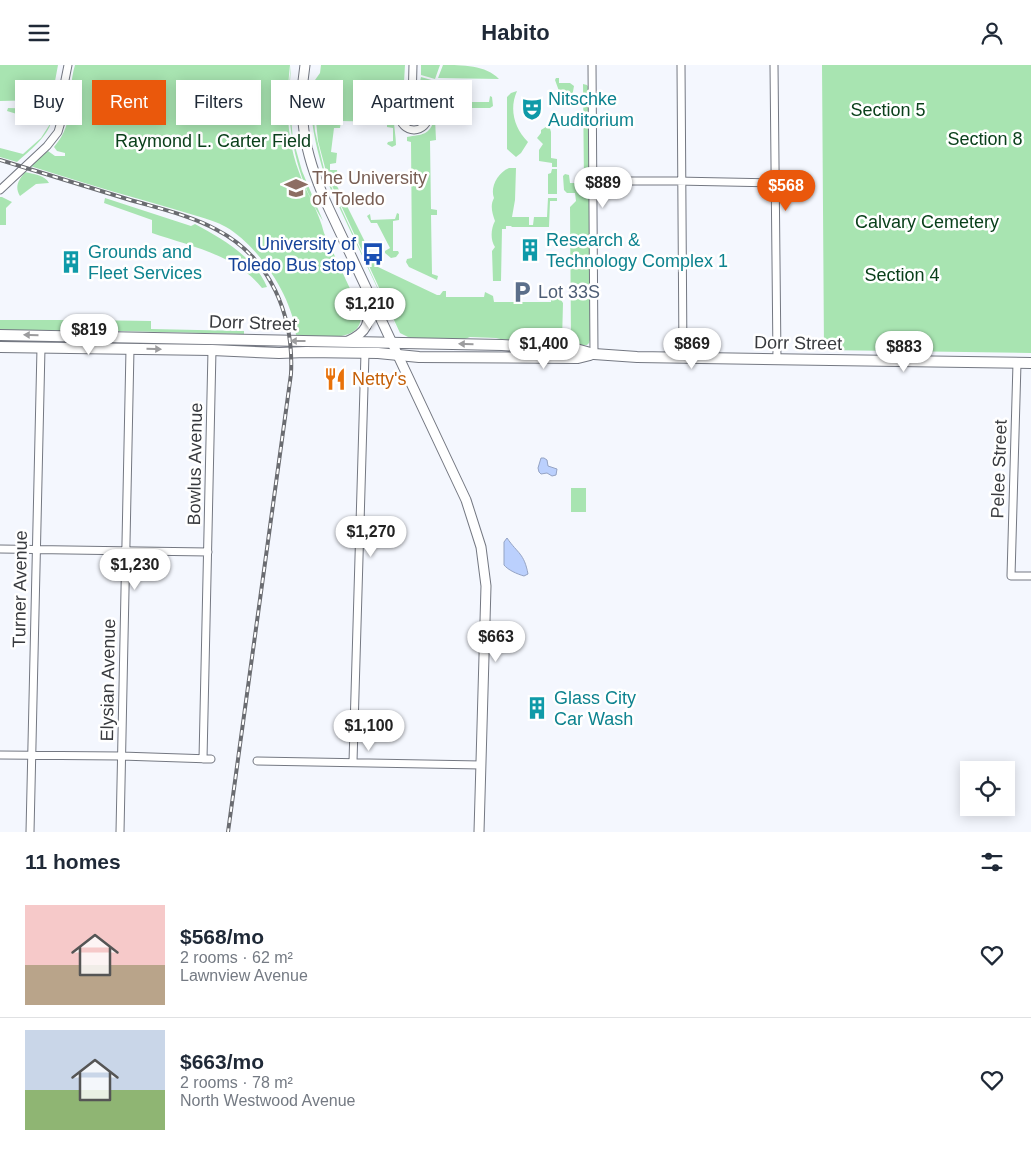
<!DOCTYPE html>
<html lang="en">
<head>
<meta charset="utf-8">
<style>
	body { margin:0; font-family:Arial,sans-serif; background:#f6f6f7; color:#1f2937; height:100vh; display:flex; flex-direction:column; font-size:19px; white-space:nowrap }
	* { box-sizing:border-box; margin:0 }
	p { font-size:16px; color:#747a83 }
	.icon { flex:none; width:28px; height:28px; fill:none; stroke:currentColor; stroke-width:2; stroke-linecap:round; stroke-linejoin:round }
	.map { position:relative; height:767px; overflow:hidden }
	.panel { display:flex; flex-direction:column; background:#fff; flex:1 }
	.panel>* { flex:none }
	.banner { position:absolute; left:15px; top:15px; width:500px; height:45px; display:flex; gap:10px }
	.controls { position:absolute; left:960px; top:696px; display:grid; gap:10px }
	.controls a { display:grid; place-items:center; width:55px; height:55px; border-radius:0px; background:#fff; box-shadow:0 2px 12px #0003; font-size:25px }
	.price { position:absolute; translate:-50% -42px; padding:0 11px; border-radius:18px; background:#fff; color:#222; font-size:16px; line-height:32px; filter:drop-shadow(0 1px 2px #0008) }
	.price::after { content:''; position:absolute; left:50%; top:30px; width:15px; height:11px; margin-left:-8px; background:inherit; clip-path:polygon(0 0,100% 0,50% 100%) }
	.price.on { background:#ea580c; color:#fff }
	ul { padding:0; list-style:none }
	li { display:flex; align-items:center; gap:15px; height:125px; padding:0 25px }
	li+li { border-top:1px solid #e0e1e3 }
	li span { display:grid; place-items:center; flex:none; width:140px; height:100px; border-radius:0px; color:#555 }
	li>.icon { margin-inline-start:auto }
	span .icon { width:60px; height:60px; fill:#fffc; stroke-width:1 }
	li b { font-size:21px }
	h2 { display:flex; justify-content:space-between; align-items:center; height:60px; padding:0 25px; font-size:21px }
	.chip { padding:0 18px; border-radius:0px; background:#fff; box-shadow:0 2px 12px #0003; font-size:18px; line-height:45px }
	.chip.on { background:#ea580c; color:#fff }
	header { display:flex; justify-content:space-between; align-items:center; height:65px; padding:0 25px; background:#fff; font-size:22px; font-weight:600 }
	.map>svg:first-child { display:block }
</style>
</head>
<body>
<header><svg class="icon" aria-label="menu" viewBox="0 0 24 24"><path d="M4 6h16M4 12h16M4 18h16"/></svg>Habito<svg class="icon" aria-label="person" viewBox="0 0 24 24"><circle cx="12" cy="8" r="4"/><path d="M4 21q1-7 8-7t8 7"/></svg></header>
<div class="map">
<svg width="1031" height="767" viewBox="0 0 1031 767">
	<rect width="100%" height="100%" fill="#f4f7fe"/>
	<path fill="#a8e4b1" d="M0 0H58L53 27 43 32V35L0 36Z
		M75 0H290C286 37 286 72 299 107 306 128 319 146 324 168L360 245C368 281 316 271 296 270 293 233 259 181 226 162 217 157 207 154 197 151 178 145 159 140 139 134 103 124 66 112 30 101L48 86 55 91H65V88L57 86 54 82C77 56 66 30 75 0Z
		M291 0 289 33 293 74 302 106 323 156C294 110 284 53 291 0Z
		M321 0H405L403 34C388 43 396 64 396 80L392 82 387 79 388 77 393 76V63L387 62V57L341 56 340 63H334L331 87 337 88 336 98 330 99V105H337L338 113 334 115 375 197 380 195 381 196 378 202 437 230H440L443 226H446V232H484L485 227 493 231 494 237H551V231L559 232 563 238 562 276 560 279H553L530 272 505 275 496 273 470 272 465 274 410 273 400 268 327 110 318 76 315 46V15L320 8Z
		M421 0H440L435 14 421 10Z
		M443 0C462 0 486 0 499 14L438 13Z
		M822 0H1031V288L824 285Z
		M421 12 435 16V40H432L420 29 419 22Z
		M556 13H559V18H570L574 21 572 32 564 38H559L556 35 559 26 555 15Z
		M314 15 313 41 315 66 325 108 399 269 325 112C316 82 306 45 314 15Z
		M583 19 587 20 590 25 591 272 589 278 587 280H575L571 273 570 142 576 136 575 128H567L564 125 563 111 565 109 569 110 570 118H584Z
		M517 26C509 44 514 63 528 77L521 88 516 92 507 84V32L511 28Z
		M490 31 492 32 493 41 490 43H456V37H489Z
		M405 51a9 9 0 1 1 18 0a9 9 0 1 1-18 0Z
		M8 43 45 44 44 47 49 49 52 55C47 73 30 85 17 97L0 92V83L23 89 41 73 50 59 7 46Z
		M435 53 436 75 430 76 431 144 437 145V150H431L432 209 438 211 437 215 409 202 406 197 407 194 412 193 411 77 407 76V72C423 69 429 71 435 53Z
		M549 60 551 67V93L557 94V102H552V98L539 96V85L543 79 537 73 541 68V65Z
		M509 103H516L515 135 512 152H529V160H533L534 152H547L548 133H557V136H550L549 162H512L511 161H506V164H502L501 216H493L492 186 495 182C490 175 491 163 495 156 492 148 490 140 494 133 490 123 497 108 509 103Z
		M552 104H557V129H548V109L551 108Z
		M25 107C33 109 45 110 49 118L36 119 20 131C14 121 19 115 25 107Z
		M0 132H2L12 137 6 143V160H0Z
		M105 133 191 161 195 159C223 174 254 192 267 222L262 223C236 190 190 181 152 168V155L104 138Z
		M397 148 399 149V155L393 156V186H398L399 188 396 192 391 193 385 188V186L390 183 377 158H371L367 151 370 149 371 155 395 154Z
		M0 255H77L74 266 0 265Z
		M84 255 151 256V264L244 266V269L119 266 111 263 86 266Z
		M571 423H586V447H571Z"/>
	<path fill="#bbd0fd" stroke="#94a3c4" d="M541 393H544L547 395 548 401 557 404 556 410 552 411 547 408 541 409 539 407 538 403Z
		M507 473C518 489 524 488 528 509L524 511C517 509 508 505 504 500V477Z"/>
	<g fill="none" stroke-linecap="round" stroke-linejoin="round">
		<defs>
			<path id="minor" d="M592 0 594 289
				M681 0 683 293
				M774 0 777 294
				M400 51a14 14 0 1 1 28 0a14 14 0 1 1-28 0Z
				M412 37 413 0
				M592 116H676L775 118
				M0 125 47 81 58 67 65 43V15L68 0
				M1017 298 1011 511H1031
				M0 484 208 487
				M0 690 121 691 211 694
				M203 694 212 285
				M257 696 481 700
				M353 697 365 288
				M30 767 41 283
				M120 767 130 284"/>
			<path id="tertiary" d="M305 0C296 54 307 97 330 146L466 435 481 482 486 521 479 767
				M348 276C372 265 368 255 369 232"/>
			<path id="secondary" d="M0 270 502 280 576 284 594 289 637 292 1031 298
				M0 282 212 285 279 288 306 287 378 288 419 292 578 293 590 290"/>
		</defs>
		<use href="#minor" stroke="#747882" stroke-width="9"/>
		<use href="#tertiary" stroke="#747882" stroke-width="11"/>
		<use href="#secondary" stroke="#747882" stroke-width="12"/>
		<use href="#minor" stroke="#fff" stroke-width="7"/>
		<use href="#tertiary" stroke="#fff" stroke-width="9"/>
		<use href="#secondary" stroke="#fff" stroke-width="10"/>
		<defs>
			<path id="rail" d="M0 95C42 108 85 121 127 134 157 143 190 150 217 165 271 193 294 251 291 309L228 767"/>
		</defs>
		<use href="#rail" stroke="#6a6c71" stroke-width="4"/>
		<use href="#rail" stroke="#fff" stroke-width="2" stroke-dasharray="5.5" stroke-linecap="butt"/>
	</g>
	<defs><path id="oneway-solid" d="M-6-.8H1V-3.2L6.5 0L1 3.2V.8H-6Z" transform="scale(1.25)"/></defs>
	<g fill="#9c9c9e">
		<use href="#oneway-solid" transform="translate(31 270) rotate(-179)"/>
		<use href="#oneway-solid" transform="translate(298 276) rotate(180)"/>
		<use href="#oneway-solid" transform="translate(466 279) rotate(-179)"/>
		<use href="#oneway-solid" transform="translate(154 284) rotate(1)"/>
	</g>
	<defs>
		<symbol id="theatre-bare" viewBox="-9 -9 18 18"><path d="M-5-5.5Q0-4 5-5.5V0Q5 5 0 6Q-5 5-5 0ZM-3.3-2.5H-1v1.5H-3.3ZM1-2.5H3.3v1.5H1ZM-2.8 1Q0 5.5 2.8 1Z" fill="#0f9aa8" stroke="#fff" stroke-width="2.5" paint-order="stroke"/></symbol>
		<symbol id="university-bare" viewBox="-9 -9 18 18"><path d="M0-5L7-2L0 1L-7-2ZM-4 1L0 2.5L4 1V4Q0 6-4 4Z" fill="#8d6e63" stroke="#fff" stroke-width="2.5" paint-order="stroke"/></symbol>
		<symbol id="building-bare" viewBox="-9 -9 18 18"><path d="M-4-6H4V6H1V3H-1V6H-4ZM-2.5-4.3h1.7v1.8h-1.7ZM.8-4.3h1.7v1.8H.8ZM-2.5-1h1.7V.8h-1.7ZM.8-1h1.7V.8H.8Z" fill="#0f9aa8" stroke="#fff" stroke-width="2.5" paint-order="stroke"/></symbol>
		<symbol id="bus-bare" viewBox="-9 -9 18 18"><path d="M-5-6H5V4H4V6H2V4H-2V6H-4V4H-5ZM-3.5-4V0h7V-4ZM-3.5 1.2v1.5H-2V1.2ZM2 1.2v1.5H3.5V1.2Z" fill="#1a4fb4" stroke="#fff" stroke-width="2.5" paint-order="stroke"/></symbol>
		<symbol id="parking-bare" viewBox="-9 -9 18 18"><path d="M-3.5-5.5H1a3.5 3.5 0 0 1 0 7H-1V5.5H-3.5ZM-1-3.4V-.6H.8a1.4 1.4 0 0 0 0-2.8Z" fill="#5c6f8a" stroke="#fff" stroke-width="2.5" paint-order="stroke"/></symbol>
		<symbol id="restaurant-bare" viewBox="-9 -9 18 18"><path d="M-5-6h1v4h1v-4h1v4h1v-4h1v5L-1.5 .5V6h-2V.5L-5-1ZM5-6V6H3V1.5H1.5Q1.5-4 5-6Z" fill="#e8710a" stroke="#fff" stroke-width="2.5" paint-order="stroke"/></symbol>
	</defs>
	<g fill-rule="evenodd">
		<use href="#theatre-bare" x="516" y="28" width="32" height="32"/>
		<use href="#university-bare" x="280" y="107" width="32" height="32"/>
		<use href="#building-bare" x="514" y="169" width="32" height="32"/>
		<use href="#bus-bare" x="357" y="173" width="32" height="32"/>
		<use href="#building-bare" x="55" y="181" width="32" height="32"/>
		<use href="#parking-bare" x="506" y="211" width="32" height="32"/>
		<use href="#restaurant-bare" x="319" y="298" width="32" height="32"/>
		<use href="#building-bare" x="521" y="627" width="32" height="32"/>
	</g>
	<g text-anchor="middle" stroke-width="5" stroke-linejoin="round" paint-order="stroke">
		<g font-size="18" fill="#0d838f" stroke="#fff" text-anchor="start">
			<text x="548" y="40">Nitschke<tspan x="548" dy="21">Auditorium</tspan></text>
			<text x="546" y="181">Research &amp;<tspan x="546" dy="21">Technology Complex 1</tspan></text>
			<text x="88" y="193">Grounds and<tspan x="88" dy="21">Fleet Services</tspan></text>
			<text x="554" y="639">Glass City<tspan x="554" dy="21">Car Wash</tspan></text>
		</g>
		<g font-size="18" fill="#0a401b" stroke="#fff">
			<text x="888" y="51">Section 5</text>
			<text x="985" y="80">Section 8</text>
			<text x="213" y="82">Raymond L. Carter Field</text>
			<text x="927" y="163">Calvary Cemetery</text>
			<text x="902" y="216">Section 4</text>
		</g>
		<g font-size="18" fill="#785e54" stroke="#fff" text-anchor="start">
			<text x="312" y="119">The University<tspan x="312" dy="21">of Toledo</tspan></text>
		</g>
		<g font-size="18" fill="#164399" stroke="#fff" text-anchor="end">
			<text x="356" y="185">University of<tspan x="356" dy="21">Toledo Bus stop</tspan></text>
		</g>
		<g font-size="18" fill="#4e5e75" stroke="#fff" text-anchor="start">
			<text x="538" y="233">Lot 33S</text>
		</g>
		<g font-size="18" fill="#383a3e" stroke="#fff">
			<text transform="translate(253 258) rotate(2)" y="6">Dorr Street</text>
			<text transform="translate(798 278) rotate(1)" y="6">Dorr Street</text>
			<text transform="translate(195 399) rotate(-89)" y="6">Bowlus Avenue</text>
			<text transform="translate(999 404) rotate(-88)" y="6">Pelee Street</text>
			<text transform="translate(20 524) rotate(-89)" y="6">Turner Avenue</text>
			<text transform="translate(108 615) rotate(-89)" y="6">Elysian Avenue</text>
		</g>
		<g font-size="18" fill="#c56008" stroke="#fff" text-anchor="start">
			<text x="352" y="320">Netty's</text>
		</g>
	</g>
</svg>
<div class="controls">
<a><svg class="icon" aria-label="locate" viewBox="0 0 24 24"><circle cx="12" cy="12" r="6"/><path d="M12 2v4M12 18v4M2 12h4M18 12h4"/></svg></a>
</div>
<b class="price" style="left:603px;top:144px">$889</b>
<b class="price on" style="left:786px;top:147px">$568</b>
<b class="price" style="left:370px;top:265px">$1,210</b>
<b class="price" style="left:89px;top:291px">$819</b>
<b class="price" style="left:544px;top:305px">$1,400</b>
<b class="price" style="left:692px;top:305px">$869</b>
<b class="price" style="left:904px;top:308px">$883</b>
<b class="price" style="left:371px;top:493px">$1,270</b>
<b class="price" style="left:135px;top:526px">$1,230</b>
<b class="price" style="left:496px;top:598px">$663</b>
<b class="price" style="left:369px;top:687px">$1,100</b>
<div class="banner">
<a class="chip">Buy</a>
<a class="chip on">Rent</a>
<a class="chip">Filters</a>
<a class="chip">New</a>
<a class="chip">Apartment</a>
</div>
</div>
<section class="panel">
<h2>11 homes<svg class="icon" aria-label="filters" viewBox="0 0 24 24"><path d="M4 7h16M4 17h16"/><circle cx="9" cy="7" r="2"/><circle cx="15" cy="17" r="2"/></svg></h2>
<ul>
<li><span style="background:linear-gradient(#f6c9c9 60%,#b9a48a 0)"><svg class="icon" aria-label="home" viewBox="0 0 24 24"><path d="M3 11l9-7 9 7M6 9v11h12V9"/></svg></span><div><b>$568/mo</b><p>2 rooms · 62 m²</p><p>Lawnview Avenue</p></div><svg class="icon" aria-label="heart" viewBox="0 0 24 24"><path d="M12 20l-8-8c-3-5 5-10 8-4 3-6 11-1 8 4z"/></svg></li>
<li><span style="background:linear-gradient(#c9d6e8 60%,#8fb573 0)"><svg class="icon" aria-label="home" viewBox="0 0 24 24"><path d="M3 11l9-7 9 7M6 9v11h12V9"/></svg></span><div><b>$663/mo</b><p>2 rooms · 78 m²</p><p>North Westwood Avenue</p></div><svg class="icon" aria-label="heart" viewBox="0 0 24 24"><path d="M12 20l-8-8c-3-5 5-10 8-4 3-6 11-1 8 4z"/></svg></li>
</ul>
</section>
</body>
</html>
